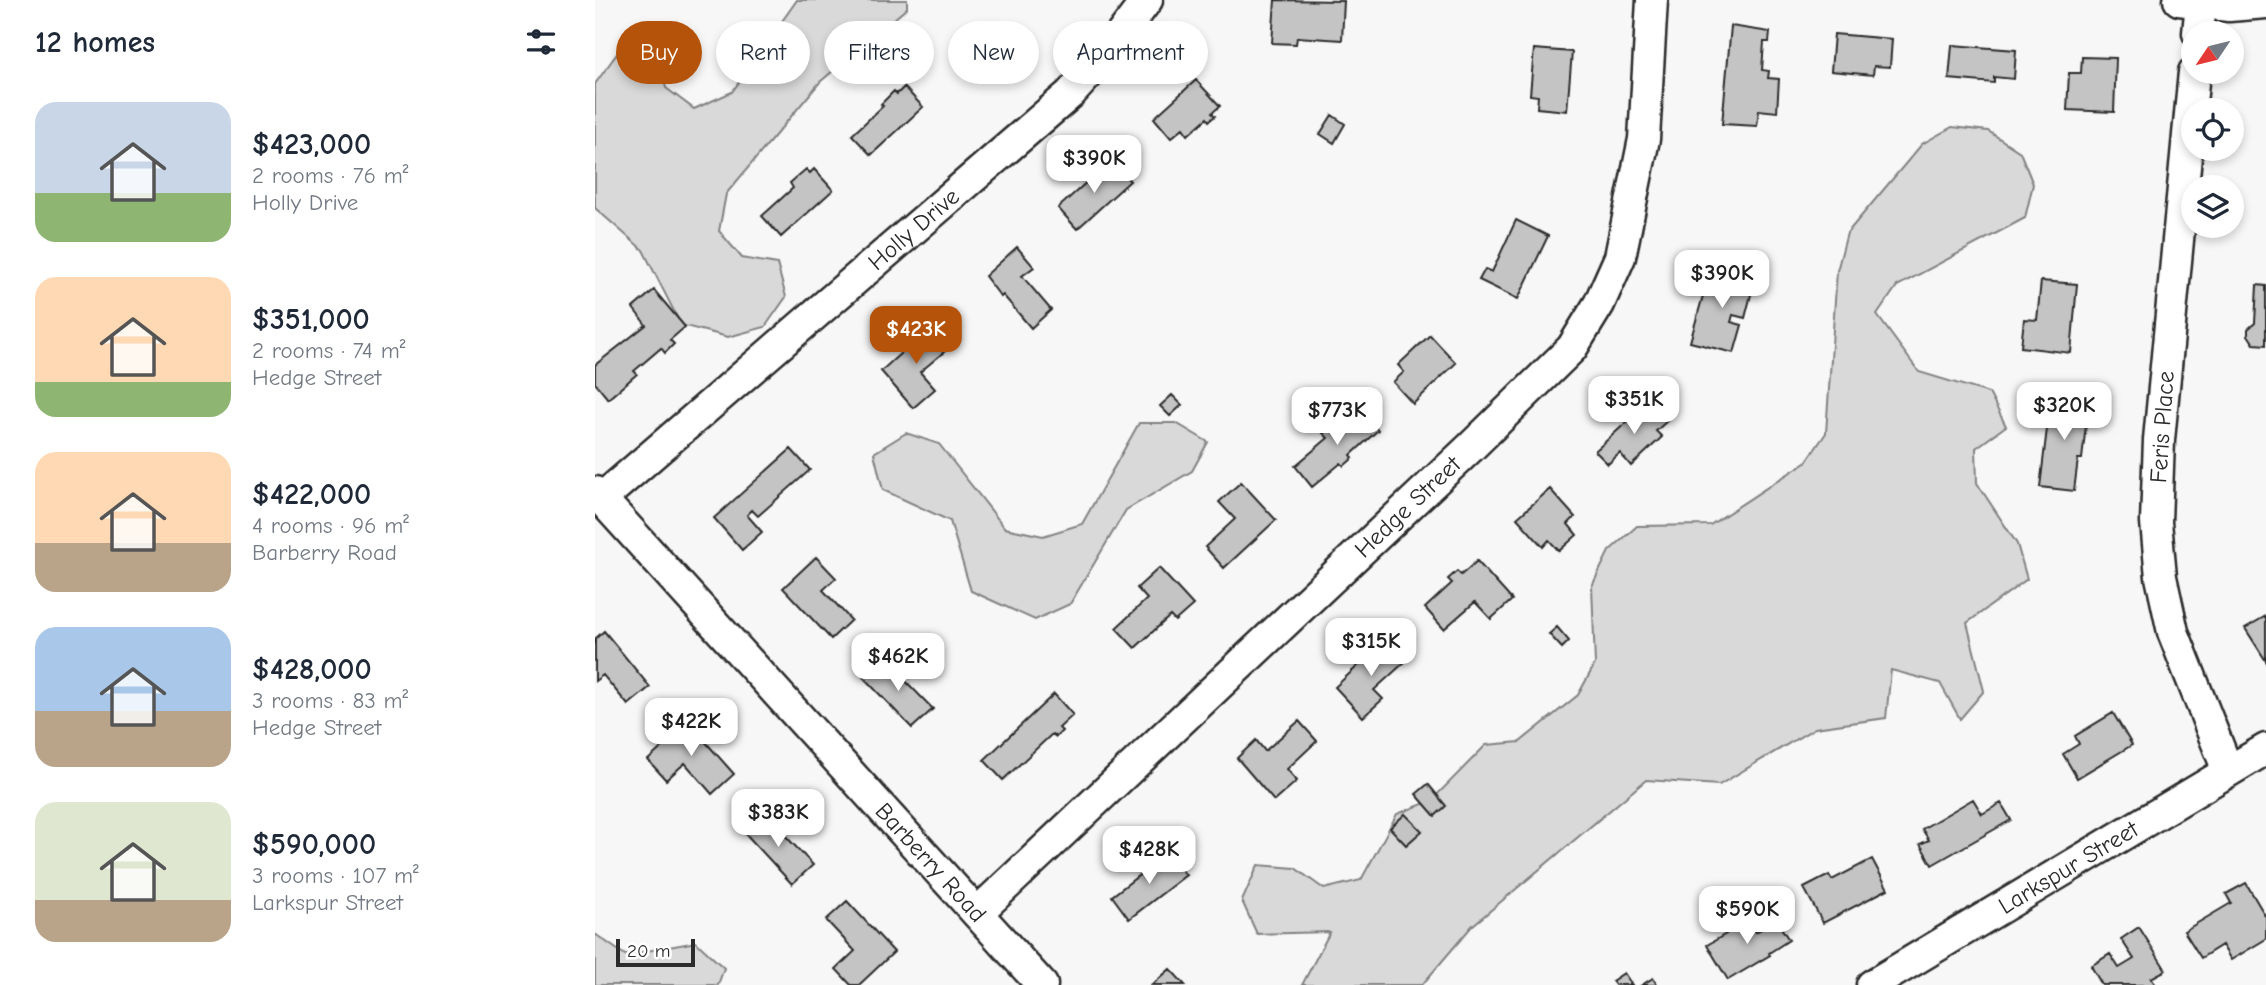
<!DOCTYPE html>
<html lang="en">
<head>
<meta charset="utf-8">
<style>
	body { margin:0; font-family:"Comic Neue",sans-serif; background:#f6f6f7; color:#1f2937; height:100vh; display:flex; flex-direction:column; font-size:26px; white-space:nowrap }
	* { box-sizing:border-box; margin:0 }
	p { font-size:23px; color:#747a83 }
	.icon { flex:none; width:38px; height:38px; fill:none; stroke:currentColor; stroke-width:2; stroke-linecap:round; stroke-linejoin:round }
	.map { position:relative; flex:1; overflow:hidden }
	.panel { display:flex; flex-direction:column; background:#fff; width:595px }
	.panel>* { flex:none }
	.guide { position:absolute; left:21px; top:21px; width:665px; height:63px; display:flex; gap:14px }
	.needle { width:46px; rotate:235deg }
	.fabs { position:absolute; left:1586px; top:21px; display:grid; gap:14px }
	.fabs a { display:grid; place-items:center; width:63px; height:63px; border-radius:50%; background:#fff; box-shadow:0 4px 10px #0003; font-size:35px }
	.scale { position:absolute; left:21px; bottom:18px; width:79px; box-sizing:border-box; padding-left:7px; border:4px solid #2b2b2b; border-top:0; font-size:19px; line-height:24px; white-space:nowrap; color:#2b2b2b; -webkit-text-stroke:5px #fff; paint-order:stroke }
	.price { position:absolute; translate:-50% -60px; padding:0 16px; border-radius:14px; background:#fff; color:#222; font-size:23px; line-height:46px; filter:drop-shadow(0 2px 4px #0008) }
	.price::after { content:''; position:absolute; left:50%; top:42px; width:21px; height:16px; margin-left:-10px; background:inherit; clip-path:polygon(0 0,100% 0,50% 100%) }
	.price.current { background:#b45309; color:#fff }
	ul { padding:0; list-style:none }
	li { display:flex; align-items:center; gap:21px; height:175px; padding:0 35px }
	li span { display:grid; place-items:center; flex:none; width:196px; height:140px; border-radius:21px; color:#555 }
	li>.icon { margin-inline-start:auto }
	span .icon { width:84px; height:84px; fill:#fffc; stroke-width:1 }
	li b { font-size:30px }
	h2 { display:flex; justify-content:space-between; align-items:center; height:84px; padding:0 35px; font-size:30px }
	.chip { padding:0 24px; border-radius:32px; background:#fff; box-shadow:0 4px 10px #0003; font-size:24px; line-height:63px }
	.chip.current { background:#b45309; color:#fff }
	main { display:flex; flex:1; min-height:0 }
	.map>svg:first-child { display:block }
</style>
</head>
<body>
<main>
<section class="panel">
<h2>12 homes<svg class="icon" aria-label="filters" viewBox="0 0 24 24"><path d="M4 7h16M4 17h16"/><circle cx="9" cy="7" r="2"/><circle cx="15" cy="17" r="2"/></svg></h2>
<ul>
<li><span style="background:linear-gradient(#c9d6e8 65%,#8fb573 0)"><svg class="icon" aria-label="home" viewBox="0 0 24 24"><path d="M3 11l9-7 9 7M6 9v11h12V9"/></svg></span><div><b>$423,000</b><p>2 rooms · 76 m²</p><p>Holly Drive</p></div></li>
<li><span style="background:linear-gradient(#ffd9b3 75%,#8fb573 0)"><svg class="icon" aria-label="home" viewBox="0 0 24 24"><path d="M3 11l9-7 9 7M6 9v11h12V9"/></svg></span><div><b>$351,000</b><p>2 rooms · 74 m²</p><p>Hedge Street</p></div></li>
<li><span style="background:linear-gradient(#ffd9b3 65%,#b9a48a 0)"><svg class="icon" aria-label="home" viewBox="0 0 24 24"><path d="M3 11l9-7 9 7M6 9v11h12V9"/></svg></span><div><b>$422,000</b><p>4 rooms · 96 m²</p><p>Barberry Road</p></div></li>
<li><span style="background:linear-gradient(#a9c7e8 60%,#b9a48a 0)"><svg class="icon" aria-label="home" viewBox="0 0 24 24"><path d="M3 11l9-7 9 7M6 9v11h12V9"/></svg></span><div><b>$428,000</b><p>3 rooms · 83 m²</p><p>Hedge Street</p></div></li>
<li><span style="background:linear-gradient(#dfe7d0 70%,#b9a48a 0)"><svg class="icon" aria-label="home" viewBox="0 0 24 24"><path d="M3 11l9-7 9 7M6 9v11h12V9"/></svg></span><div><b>$590,000</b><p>3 rooms · 107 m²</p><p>Larkspur Street</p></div></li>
</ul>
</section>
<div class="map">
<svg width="1671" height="985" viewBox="0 0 1671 985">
	<rect width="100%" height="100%" fill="#f7f7f7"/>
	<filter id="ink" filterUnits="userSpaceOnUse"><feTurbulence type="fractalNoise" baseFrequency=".0143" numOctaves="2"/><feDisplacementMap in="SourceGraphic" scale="14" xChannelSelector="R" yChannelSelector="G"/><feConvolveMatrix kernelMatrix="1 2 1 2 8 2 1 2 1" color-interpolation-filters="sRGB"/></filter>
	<g filter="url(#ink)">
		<path fill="#d9d9d9" stroke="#828282" stroke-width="2" d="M202 0H312V8L225 82 131 194 124 231 147 258 182 264 191 297 170 327 133 337 86 325 48 250 0 208V84L26 48 62 53 71 88 99 109 137 92Z
			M1357 127 1393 131 1425 152 1438 184 1430 218 1302 286 1282 315 1324 372 1394 393 1411 426 1381 448 1382 483 1422 544 1432 579 1372 623 1389 691 1365 719 1345 683 1296 670 1291 718 1220 728 1124 785 1051 780 877 926 827 985H707L735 932 662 934 647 901 663 865 700 868 729 889 766 880 802 814 836 801 891 745 925 742 983 695 1000 664 997 586 1014 551 1042 526 1115 525 1211 462 1231 433 1242 271 1252 233 1327 144Z
			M544 423H581L613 442 597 471 531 510 475 604 440 620 376 591 355 521 288 490 279 453 311 433 344 444 410 528 448 536 487 524Z
			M0 934 30 955 101 942 129 968 123 985H0Z"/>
		<path fill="#c4c4c4" stroke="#2b2b2b" stroke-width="2" d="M680 0 749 1 747 40 702 37 701 44 677 43Z
			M1136 26 1175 32 1174 42H1169L1167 70 1174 71 1173 78 1184 79 1182 112 1164 110 1162 126 1127 124Z
			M1239 34 1297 39 1295 67 1279 66 1278 75 1236 71Z
			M1357 45 1421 50 1419 79 1399 77V83L1354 79Z
			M939 49 977 52 972 111 942 108 943 96 935 95Z
			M1487 57 1521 58 1519 112 1472 110 1474 73H1486Z
			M601 80 625 106 617 113 620 116 614 121 612 118 593 135 588 128 576 138 559 118Z
			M309 87 328 107 276 155 257 135 288 106 286 104 299 91 302 94Z
			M737 115 750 124 739 143 725 134Z
			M516 160 535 181 482 229 463 208Z
			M211 169 215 173 219 169 238 190 186 237 167 216 198 188 195 183Z
			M921 220 953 236 923 299 884 280 890 269 897 272Z
			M422 247 439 267 427 276 456 310 436 328 408 295 406 297 390 276Z
			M1116 267 1160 279 1150 318 1138 315 1136 322 1147 325 1139 353 1095 342Z
			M1446 281 1482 284 1476 353 1426 347 1429 319 1442 320Z
			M1662 285 1671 286V345L1659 344 1653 335V329L1660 323Z
			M59 290 90 327 75 340 79 344 70 353 66 348 39 371 42 374 13 399 0 383V365L51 325 38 308Z
			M338 324 356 346 325 372 340 389 318 408 286 371Z
			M835 335 861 363 818 404 798 382 809 372 803 365Z
			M577 395 587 405 575 416 565 406Z
			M1456 395 1494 399 1487 459H1483L1479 491 1445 487Z
			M1055 401 1073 420 1061 431 1067 437 1036 466 1025 453 1013 464 1000 451Z
			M766 408 783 430 756 455 758 458 749 466 746 463 717 487 700 466 733 438 728 433 742 422 745 426Z
			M196 449 215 470 163 516 157 510 152 515 167 532 147 550 119 518Z
			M646 482 681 520 629 568 610 547 640 519 624 502Z
			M955 489 980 517 973 524 982 535 964 551 954 540 948 547 922 518Z
			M221 557 241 578 228 590 256 620 236 639 188 588Z
			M882 561 917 600 896 619 880 602 849 629 830 608 857 583 853 579 862 571 866 575Z
			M564 568 598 605 580 621 575 616 540 648 521 628 552 599 542 588Z
			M1671 616V661L1650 628Z
			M962 627 974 641 967 648 954 634Z
			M9 631 55 687 33 705 8 675 0 681V639Z
			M792 639 812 660 779 690 788 699 768 717 740 687Z
			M288 658 338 709 317 728 268 677Z
			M459 694 478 715 464 728 467 731 461 737 457 734 408 780 389 760Z
			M1518 713 1537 745 1482 778 1468 754 1484 744 1480 736Z
			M92 721 139 774 117 794 90 763 71 780 53 760 72 743 70 741Z
			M704 721 722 741 692 769 702 781 679 801 642 758 661 740 670 751Z
			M833 784 851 806 840 816 821 794Z
			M1378 799 1387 814 1406 803 1416 820 1337 865 1325 844 1334 840 1327 829Z
			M169 813 218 865 197 884 149 832Z
			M810 814 827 831 811 845 795 828Z
			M573 853 591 875 534 919 517 896Z
			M1277 859 1293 889 1228 923 1209 888 1234 875 1237 880Z
			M1651 883 1671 917V939L1636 960 1627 945 1606 958 1589 931 1636 903 1631 894Z
			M252 901 299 952 264 985H256L241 969 260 951 231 920Z
			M1178 915 1194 940 1174 953 1175 955 1133 980 1112 945 1131 934 1129 931 1141 924 1143 928 1155 921 1161 932 1166 929 1163 925Z
			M1544 927 1571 970 1556 978 1561 985H1507L1496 966 1515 954 1524 968 1539 959 1526 939Z
			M575 969 590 985H557Z
			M1029 973 1037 985H1020L1017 981Z
			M1058 978 1062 985H1047Z"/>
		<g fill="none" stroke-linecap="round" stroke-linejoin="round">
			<defs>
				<g id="minor">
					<path d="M1584 0 1634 6 1671 3"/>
					<path d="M1603 33 1606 3"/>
					<path d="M1599 72 1564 440 1561 522 1566 577 1578 632 1633 771"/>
					<path id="s1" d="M0 492 447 985"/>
					<path id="s2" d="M6 499 475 94 509 57 552 0"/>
					<path id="s3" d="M382 913 876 447 977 348 1004 304 1025 257 1049 139 1057 0"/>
					<path id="s4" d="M1277 985 1671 749"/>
				</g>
			</defs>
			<use href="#minor" stroke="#2b2b2b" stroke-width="35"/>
			<use href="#minor" stroke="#fff" stroke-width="30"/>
		</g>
	</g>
	<g text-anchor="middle" stroke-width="5" stroke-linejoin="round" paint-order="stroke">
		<g font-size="24" fill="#2b2b2b" stroke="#fff">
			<text dy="8" stroke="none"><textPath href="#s2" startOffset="413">Holly Drive</textPath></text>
			<text transform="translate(1567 427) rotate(-86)" y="8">Feris Place</text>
			<text dy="8" stroke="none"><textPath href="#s3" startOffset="592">Hedge Street</textPath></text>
			<text dy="8" stroke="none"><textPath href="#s1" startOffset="500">Barberry Road</textPath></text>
			<text dy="8" stroke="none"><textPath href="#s4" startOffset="229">Larkspur Street</textPath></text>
		</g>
	</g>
</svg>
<div class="fabs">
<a><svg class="needle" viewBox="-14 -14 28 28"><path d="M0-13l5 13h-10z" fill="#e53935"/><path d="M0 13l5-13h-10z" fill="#747a83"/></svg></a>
<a><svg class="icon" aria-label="locate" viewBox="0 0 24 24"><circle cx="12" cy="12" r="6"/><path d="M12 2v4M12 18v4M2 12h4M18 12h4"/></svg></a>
<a><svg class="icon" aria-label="layers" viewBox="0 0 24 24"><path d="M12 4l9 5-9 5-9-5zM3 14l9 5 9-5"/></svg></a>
</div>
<div class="scale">20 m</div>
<b class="price" style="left:499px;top:195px">$390K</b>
<b class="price" style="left:1127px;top:310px">$390K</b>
<b class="price current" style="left:321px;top:366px">$423K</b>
<b class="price" style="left:1039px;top:436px">$351K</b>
<b class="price" style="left:1469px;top:442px">$320K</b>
<b class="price" style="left:742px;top:447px">$773K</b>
<b class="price" style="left:776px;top:678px">$315K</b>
<b class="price" style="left:303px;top:693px">$462K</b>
<b class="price" style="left:96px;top:758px">$422K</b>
<b class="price" style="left:183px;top:849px">$383K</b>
<b class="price" style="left:554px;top:886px">$428K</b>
<b class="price" style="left:1152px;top:946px">$590K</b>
<div class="guide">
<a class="chip current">Buy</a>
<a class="chip">Rent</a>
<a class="chip">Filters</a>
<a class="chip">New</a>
<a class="chip">Apartment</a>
</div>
</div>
</main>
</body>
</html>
